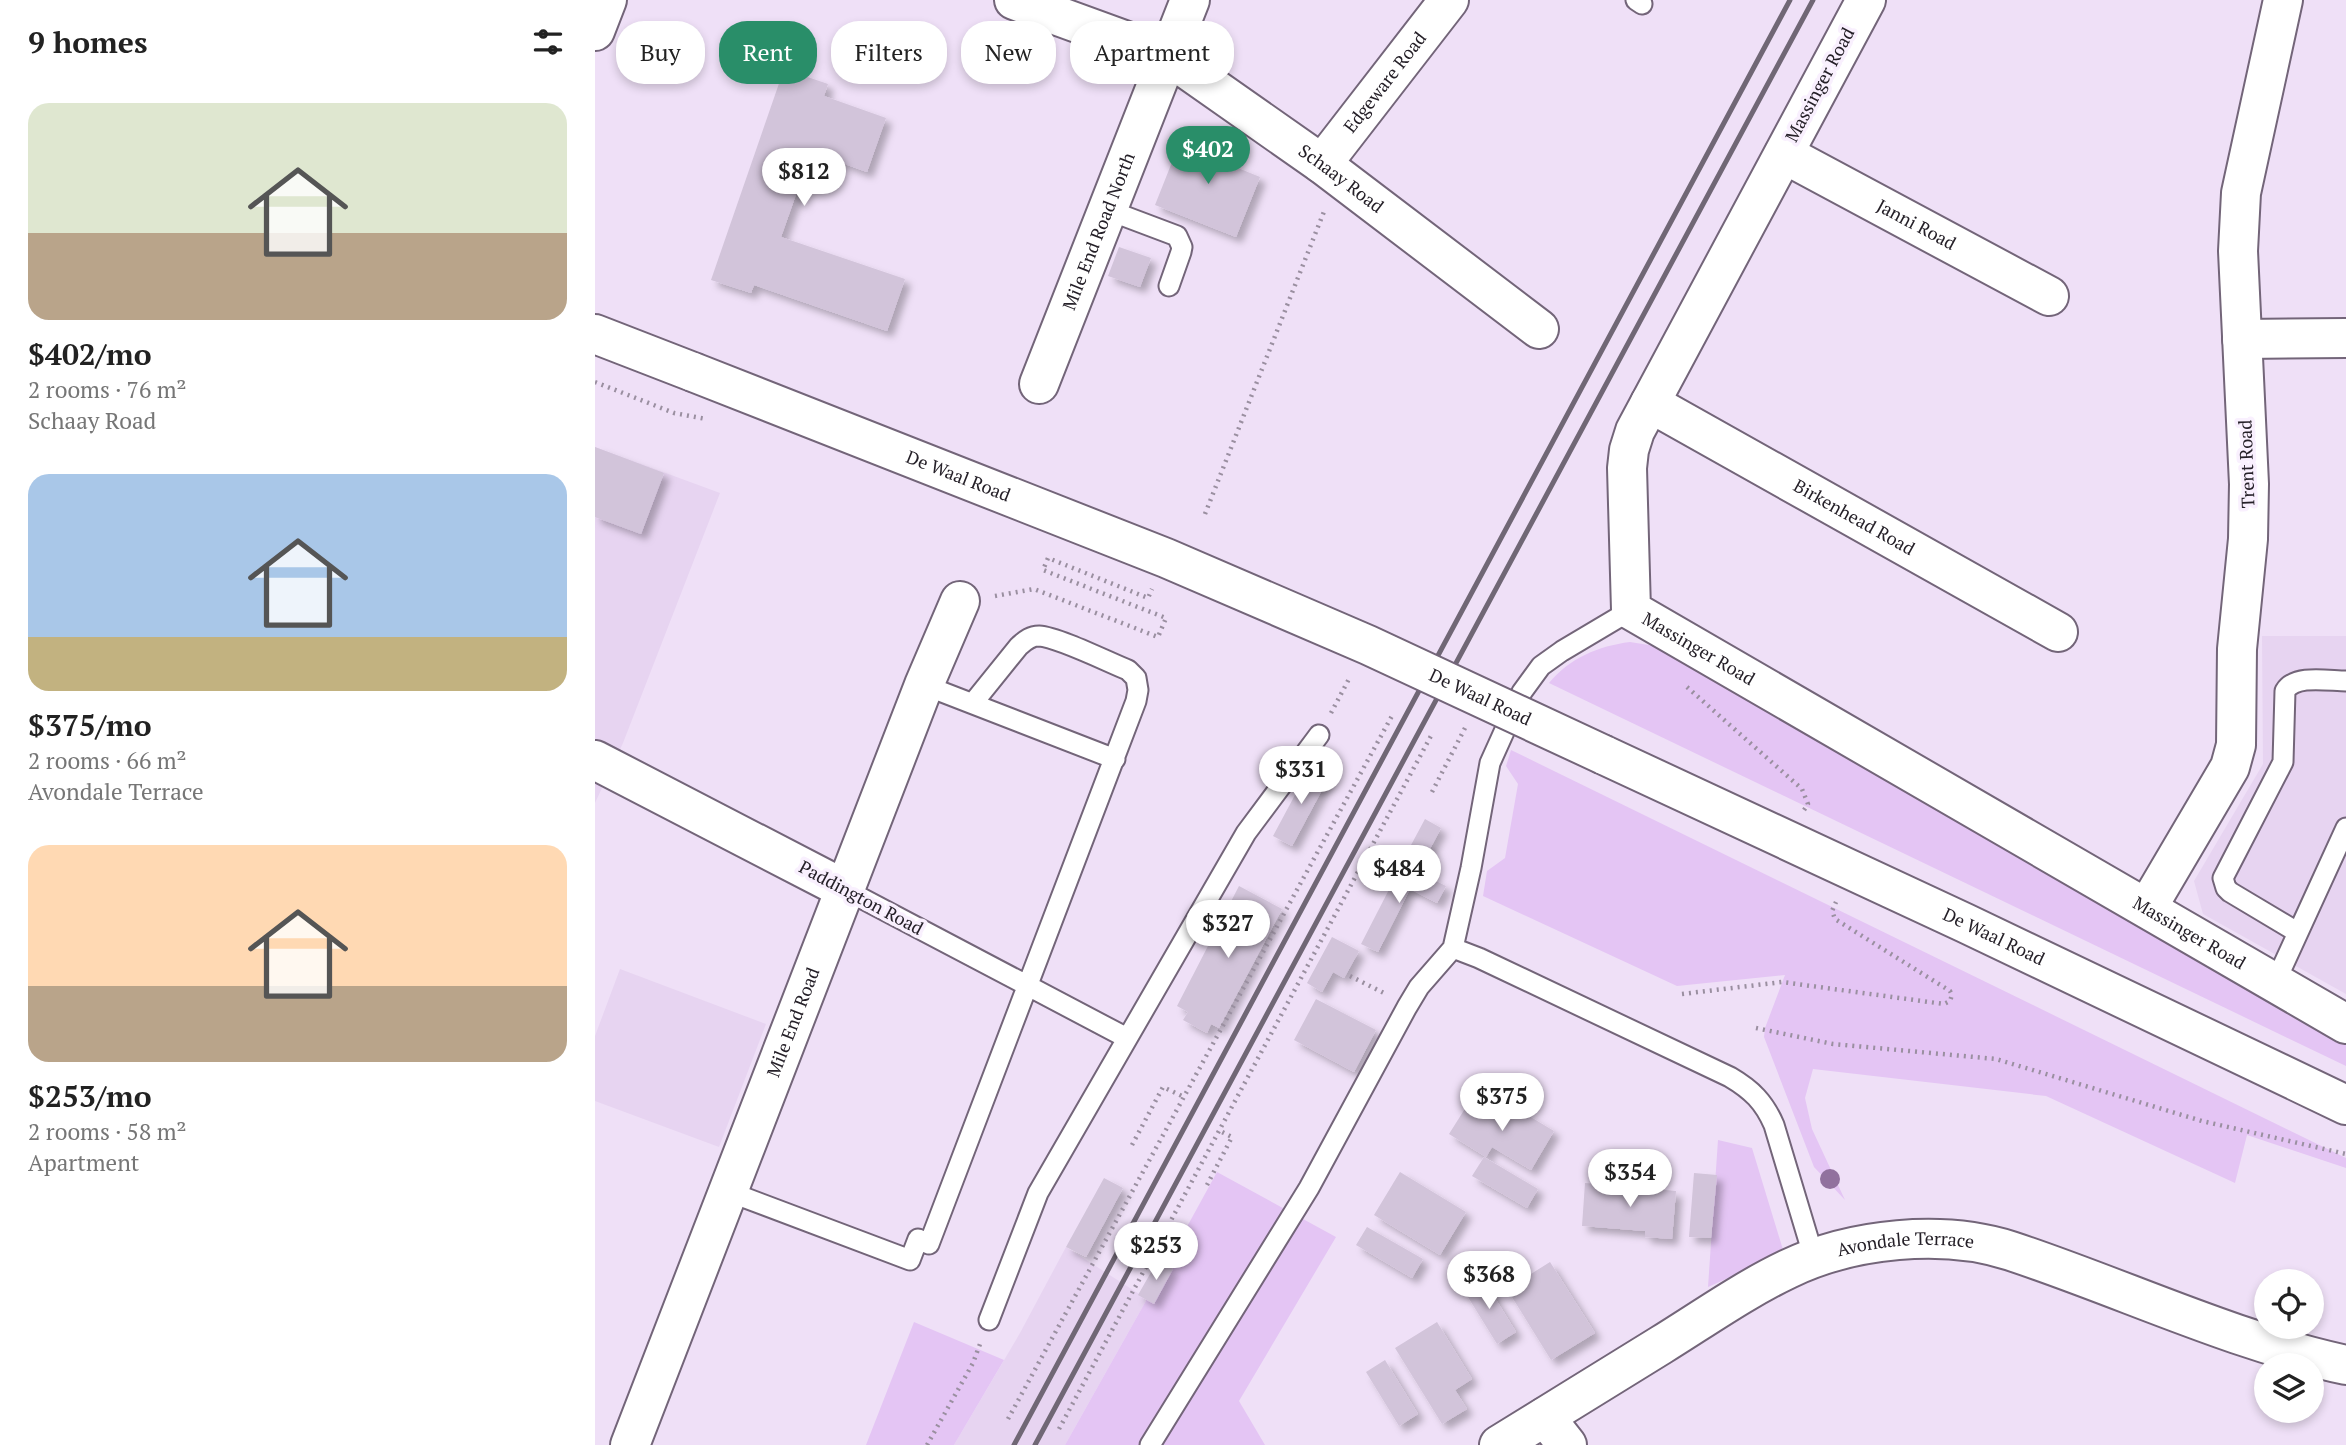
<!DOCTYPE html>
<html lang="en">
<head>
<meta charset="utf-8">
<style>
	body { margin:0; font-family:"PT Serif",serif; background:#f6f6f6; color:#222; height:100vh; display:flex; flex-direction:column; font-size:26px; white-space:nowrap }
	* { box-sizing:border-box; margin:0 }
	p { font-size:23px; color:#767676 }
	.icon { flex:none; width:38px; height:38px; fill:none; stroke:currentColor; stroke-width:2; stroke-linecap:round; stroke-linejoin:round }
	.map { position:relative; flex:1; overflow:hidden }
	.sheet { display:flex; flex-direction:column; background:#fff; width:595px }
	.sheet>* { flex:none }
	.guide { position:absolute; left:21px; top:21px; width:665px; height:63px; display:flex; gap:14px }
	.buttons { position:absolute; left:1659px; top:1269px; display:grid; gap:14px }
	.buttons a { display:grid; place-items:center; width:70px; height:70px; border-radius:50%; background:#fff; box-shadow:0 4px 10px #0003; font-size:35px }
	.price { position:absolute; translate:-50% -60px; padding:0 16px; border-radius:24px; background:#fff; color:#222; font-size:23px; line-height:46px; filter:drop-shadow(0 2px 4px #0008) }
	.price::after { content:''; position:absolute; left:50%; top:42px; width:21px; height:16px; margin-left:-10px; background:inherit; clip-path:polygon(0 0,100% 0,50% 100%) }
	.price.active { background:#298e69; color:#fff }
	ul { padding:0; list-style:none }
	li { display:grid; align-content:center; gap:14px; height:371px; padding:0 28px }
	li span { display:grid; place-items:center; height:217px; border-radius:21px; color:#555 }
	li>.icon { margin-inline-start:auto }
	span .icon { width:126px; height:126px; fill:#fffc; stroke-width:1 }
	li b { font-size:30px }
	h2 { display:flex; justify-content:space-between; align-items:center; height:84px; padding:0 28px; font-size:30px }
	.tag { padding:0 24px; border-radius:28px; background:#fff; box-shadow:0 4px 10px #0003; font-size:24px; line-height:63px }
	.tag.active { background:#298e69; color:#fff }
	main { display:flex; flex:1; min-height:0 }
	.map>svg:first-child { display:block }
</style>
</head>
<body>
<main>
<section class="sheet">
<h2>9 homes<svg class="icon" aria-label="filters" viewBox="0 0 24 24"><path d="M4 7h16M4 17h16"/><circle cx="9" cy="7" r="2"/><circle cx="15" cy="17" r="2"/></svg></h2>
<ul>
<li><span style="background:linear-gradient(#dfe7d0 60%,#b9a48a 0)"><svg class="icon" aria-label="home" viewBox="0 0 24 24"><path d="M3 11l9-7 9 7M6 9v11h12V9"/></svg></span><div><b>$402/mo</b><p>2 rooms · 76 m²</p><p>Schaay Road</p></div></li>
<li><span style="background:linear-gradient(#a9c7e8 75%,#c2b280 0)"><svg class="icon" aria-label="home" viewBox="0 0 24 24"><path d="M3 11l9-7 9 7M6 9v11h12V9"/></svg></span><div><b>$375/mo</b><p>2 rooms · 66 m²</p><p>Avondale Terrace</p></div></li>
<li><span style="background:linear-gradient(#ffd9b3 65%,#b9a48a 0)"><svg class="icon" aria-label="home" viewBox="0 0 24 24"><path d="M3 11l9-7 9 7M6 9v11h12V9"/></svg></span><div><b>$253/mo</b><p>2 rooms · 58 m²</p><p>Apartment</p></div></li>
</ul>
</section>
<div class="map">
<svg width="1751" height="1445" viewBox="0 0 1751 1445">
	<defs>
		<filter id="shadow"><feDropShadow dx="6" dy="6" stdDeviation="3.5" flood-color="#0004"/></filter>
	</defs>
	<rect width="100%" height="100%" fill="#efe0f7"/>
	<path fill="#e7d4f1" d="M0 447 125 493 28 743 0 803Z
		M1667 636H1751V994L1608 914 1599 881 1668 764Z
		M25 969 171 1024 124 1147 0 1101V1036Z
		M471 1247 552 1299 470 1445H359L425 1333Z"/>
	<path fill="#e4c5f4" d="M1035 642 1066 647 1751 1040V1066L954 683C975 658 1003 646 1035 642Z
		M916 750 1751 1158V1168L1652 1135 1640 1183 1451 1096 1218 1069 1210 1098 1217 1129 1250 1200 1219 1167 1169 1037 1170 1028 1190 975 1082 986 888 896 892 871 910 858 923 784 911 766Z
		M1123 1140 1157 1148 1189 1253 1113 1287Z
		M622 1172 741 1237 644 1401 670 1445H470L552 1299 578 1269 571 1265Z
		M319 1322 409 1360 359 1445H271Z"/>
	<path fill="#d2c4da" filter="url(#shadow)" d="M189 69 233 84 229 96 291 118 272 172 216 152 186 237 310 279 292 331 159 285 156 293 116 280Z
		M587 137 611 146 614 139 639 148 633 164 665 177 641 237 560 205Z
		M524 247 556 258 545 287 513 276Z
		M0 447 69 473 46 534 0 517Z
		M715 767 734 777 697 846 678 836Z
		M830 819 846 828 825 868 808 860Z
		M818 870 851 886 842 903 815 889 783 952 766 944 801 876 812 881Z
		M644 886 687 909 624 1028 616 1024 612 1033 588 1020 593 1012 582 1006Z
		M737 937 764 951 749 978 738 972 727 992 712 983Z
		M721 999 781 1030 759 1072 699 1040Z
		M878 1096 911 1116 917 1106 959 1131 936 1170 897 1147 891 1157 854 1134Z
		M889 1157 943 1189 932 1208 877 1176Z
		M805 1172 871 1212 845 1255 779 1215Z
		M1099 1173 1122 1175 1116 1238 1094 1237Z
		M509 1178 528 1188 491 1257 471 1247Z
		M990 1183 1081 1191 1077 1239 1050 1237V1231L987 1226Z
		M772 1227 828 1259 817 1278 761 1245Z
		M563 1260 578 1269 559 1304 543 1295Z
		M955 1262 1000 1333 956 1360 912 1289Z
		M887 1277 921 1332 902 1344 868 1289Z
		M842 1322 877 1379 860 1390 872 1409 847 1424 800 1348Z
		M790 1360 823 1414 804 1426 771 1372Z"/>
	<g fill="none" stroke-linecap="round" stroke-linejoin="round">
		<defs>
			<path id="lane" d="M1041 0 1047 4
				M513 210 582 236 587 247 586 252 574 286
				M329 685 520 759
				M249 889 532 1038
				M1702 932 1635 892 1631 888 1628 878 1688 762 1690 691C1700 674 1734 681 1751 681
				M858 948 884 958 1135 1077C1157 1090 1169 1102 1179 1125L1219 1258
				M1680 983 1751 828
				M132 1191 315 1260 323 1239 334 1244 541 701 543 690 541 678 533 670C513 662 463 637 444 636 435 636 430 641 424 646L378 703
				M394 1320 443 1193 651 833 724 735
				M555 1445 714 1188 812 1007 824 987 858 948 876 868 895 763 927 692 946 666 967 651 1036 610"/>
			<g id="street">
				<path id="s1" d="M419 0 573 56 727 164 944 329"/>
				<path id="s2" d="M1271 0 1040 431 1034 450 1032 468 1036 610 1751 1024"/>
				<path id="s3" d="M1189 154 1454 296"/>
				<path id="s4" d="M727 164 854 0"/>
				<path d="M1647 339 1751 338"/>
				<path id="s5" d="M444 384 595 0"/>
				<path id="s6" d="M1055 403 1463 632"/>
				<path d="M0 760 249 889"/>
				<path d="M1552 908 1635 767 1641 745 1642 649 1653 539 1654 484 1643 251 1646 193 1688 0"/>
				<path d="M950 1417 972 1445"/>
				<path id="s7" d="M35 1445 329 685 365 601"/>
				<path id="s8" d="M904 1445C958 1412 1012 1378 1066 1345 1108 1319 1149 1290 1193 1269 1257 1238 1348 1229 1416 1251 1528 1288 1635 1340 1751 1365"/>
			</g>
			<g id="secondary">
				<path d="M0 31 12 0"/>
				<path d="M0 334 98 372"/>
				<path id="s9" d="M1009 755 1370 923 1751 1105"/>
			</g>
		</defs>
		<use href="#lane" stroke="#736579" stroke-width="23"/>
		<use href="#street" stroke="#736579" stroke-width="42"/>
		<use href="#secondary" stroke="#736579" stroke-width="42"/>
		<path stroke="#9a8fa0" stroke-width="4.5" stroke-dasharray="2 5" stroke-linecap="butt" d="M0 382 79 413 111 419
			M610 514 730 209
			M400 596 439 589 563 637 571 618 448 570 453 558 553 598 557 589
			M1092 687 1207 789 1213 804 1209 810
			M736 713 755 677
			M837 792 870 728
			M755 976 789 993
			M1087 994 1187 982 1349 1004 1355 1001 1357 995 1355 991 1240 919 1237 911 1241 902
			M1161 1028 1238 1044 1401 1059 1607 1121 1751 1154
			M537 1145 568 1087 589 1097
			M612 1185 637 1137 625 1131
			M413 1419 798 714
			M464 1429 837 734
			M332 1445 378 1363 385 1344"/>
		<use href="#lane" stroke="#fff" stroke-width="19"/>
		<use href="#street" stroke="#fff" stroke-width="38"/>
		<use href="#secondary" stroke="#fff" stroke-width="38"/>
		<path stroke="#706775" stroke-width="5" d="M419 1445 1195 0
			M440 1445 1218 0"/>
		<defs>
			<g id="secondary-bridge">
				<path id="s10" d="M98 372 571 558 773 645 1009 755"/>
			</g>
		</defs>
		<use href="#secondary-bridge" stroke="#736579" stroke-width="42" stroke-linecap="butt"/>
		<use href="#secondary-bridge" stroke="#fff" stroke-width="38"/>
	</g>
	<circle fill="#91719e" cx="1235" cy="1179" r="10"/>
	<g text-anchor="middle" stroke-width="7" stroke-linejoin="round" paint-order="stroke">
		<g font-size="18" fill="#252028" stroke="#f9f0fe">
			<text dy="6" stroke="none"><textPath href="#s4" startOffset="103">Edgeware Road</textPath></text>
			<text transform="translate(1225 85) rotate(-62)" y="6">Massinger Road</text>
			<text dy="6" stroke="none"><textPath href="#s1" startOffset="376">Schaay Road</textPath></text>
			<text dy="6" stroke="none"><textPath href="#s3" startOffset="150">Janni Road</textPath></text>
			<text dy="6" stroke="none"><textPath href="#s5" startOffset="164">Mile End Road North</textPath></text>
			<text transform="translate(1652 464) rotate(-92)" y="6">Trent Road</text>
			<text dy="6" stroke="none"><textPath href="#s10" startOffset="285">De Waal Road</textPath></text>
			<text dy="6" stroke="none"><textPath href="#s6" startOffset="234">Birkenhead Road</textPath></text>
			<text dy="6" stroke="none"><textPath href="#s2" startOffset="747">Massinger Road</textPath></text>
			<text dy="6" stroke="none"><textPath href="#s10" startOffset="852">De Waal Road</textPath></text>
			<text transform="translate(266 898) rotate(28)" y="6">Paddington Road</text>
			<text dy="6" stroke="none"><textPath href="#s2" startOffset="1314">Massinger Road</textPath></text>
			<text dy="6" stroke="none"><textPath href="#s9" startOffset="430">De Waal Road</textPath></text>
			<text dy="6" stroke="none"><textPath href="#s7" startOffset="453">Mile End Road</textPath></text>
			<text dy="6" stroke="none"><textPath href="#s8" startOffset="460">Avondale Terrace</textPath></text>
		</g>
	</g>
</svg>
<div class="buttons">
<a><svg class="icon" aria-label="locate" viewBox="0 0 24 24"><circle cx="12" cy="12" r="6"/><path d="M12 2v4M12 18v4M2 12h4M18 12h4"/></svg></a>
<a><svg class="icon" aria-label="layers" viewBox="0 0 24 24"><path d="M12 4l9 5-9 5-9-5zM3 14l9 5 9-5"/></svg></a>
</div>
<b class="price active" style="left:613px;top:186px">$402</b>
<b class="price" style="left:209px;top:208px">$812</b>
<b class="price" style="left:706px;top:806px">$331</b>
<b class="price" style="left:804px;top:905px">$484</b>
<b class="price" style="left:633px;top:960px">$327</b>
<b class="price" style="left:907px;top:1133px">$375</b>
<b class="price" style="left:1035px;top:1209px">$354</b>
<b class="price" style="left:561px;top:1282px">$253</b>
<b class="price" style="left:894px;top:1311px">$368</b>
<div class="guide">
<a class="tag">Buy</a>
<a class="tag active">Rent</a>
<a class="tag">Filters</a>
<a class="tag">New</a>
<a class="tag">Apartment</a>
</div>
</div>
</main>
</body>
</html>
